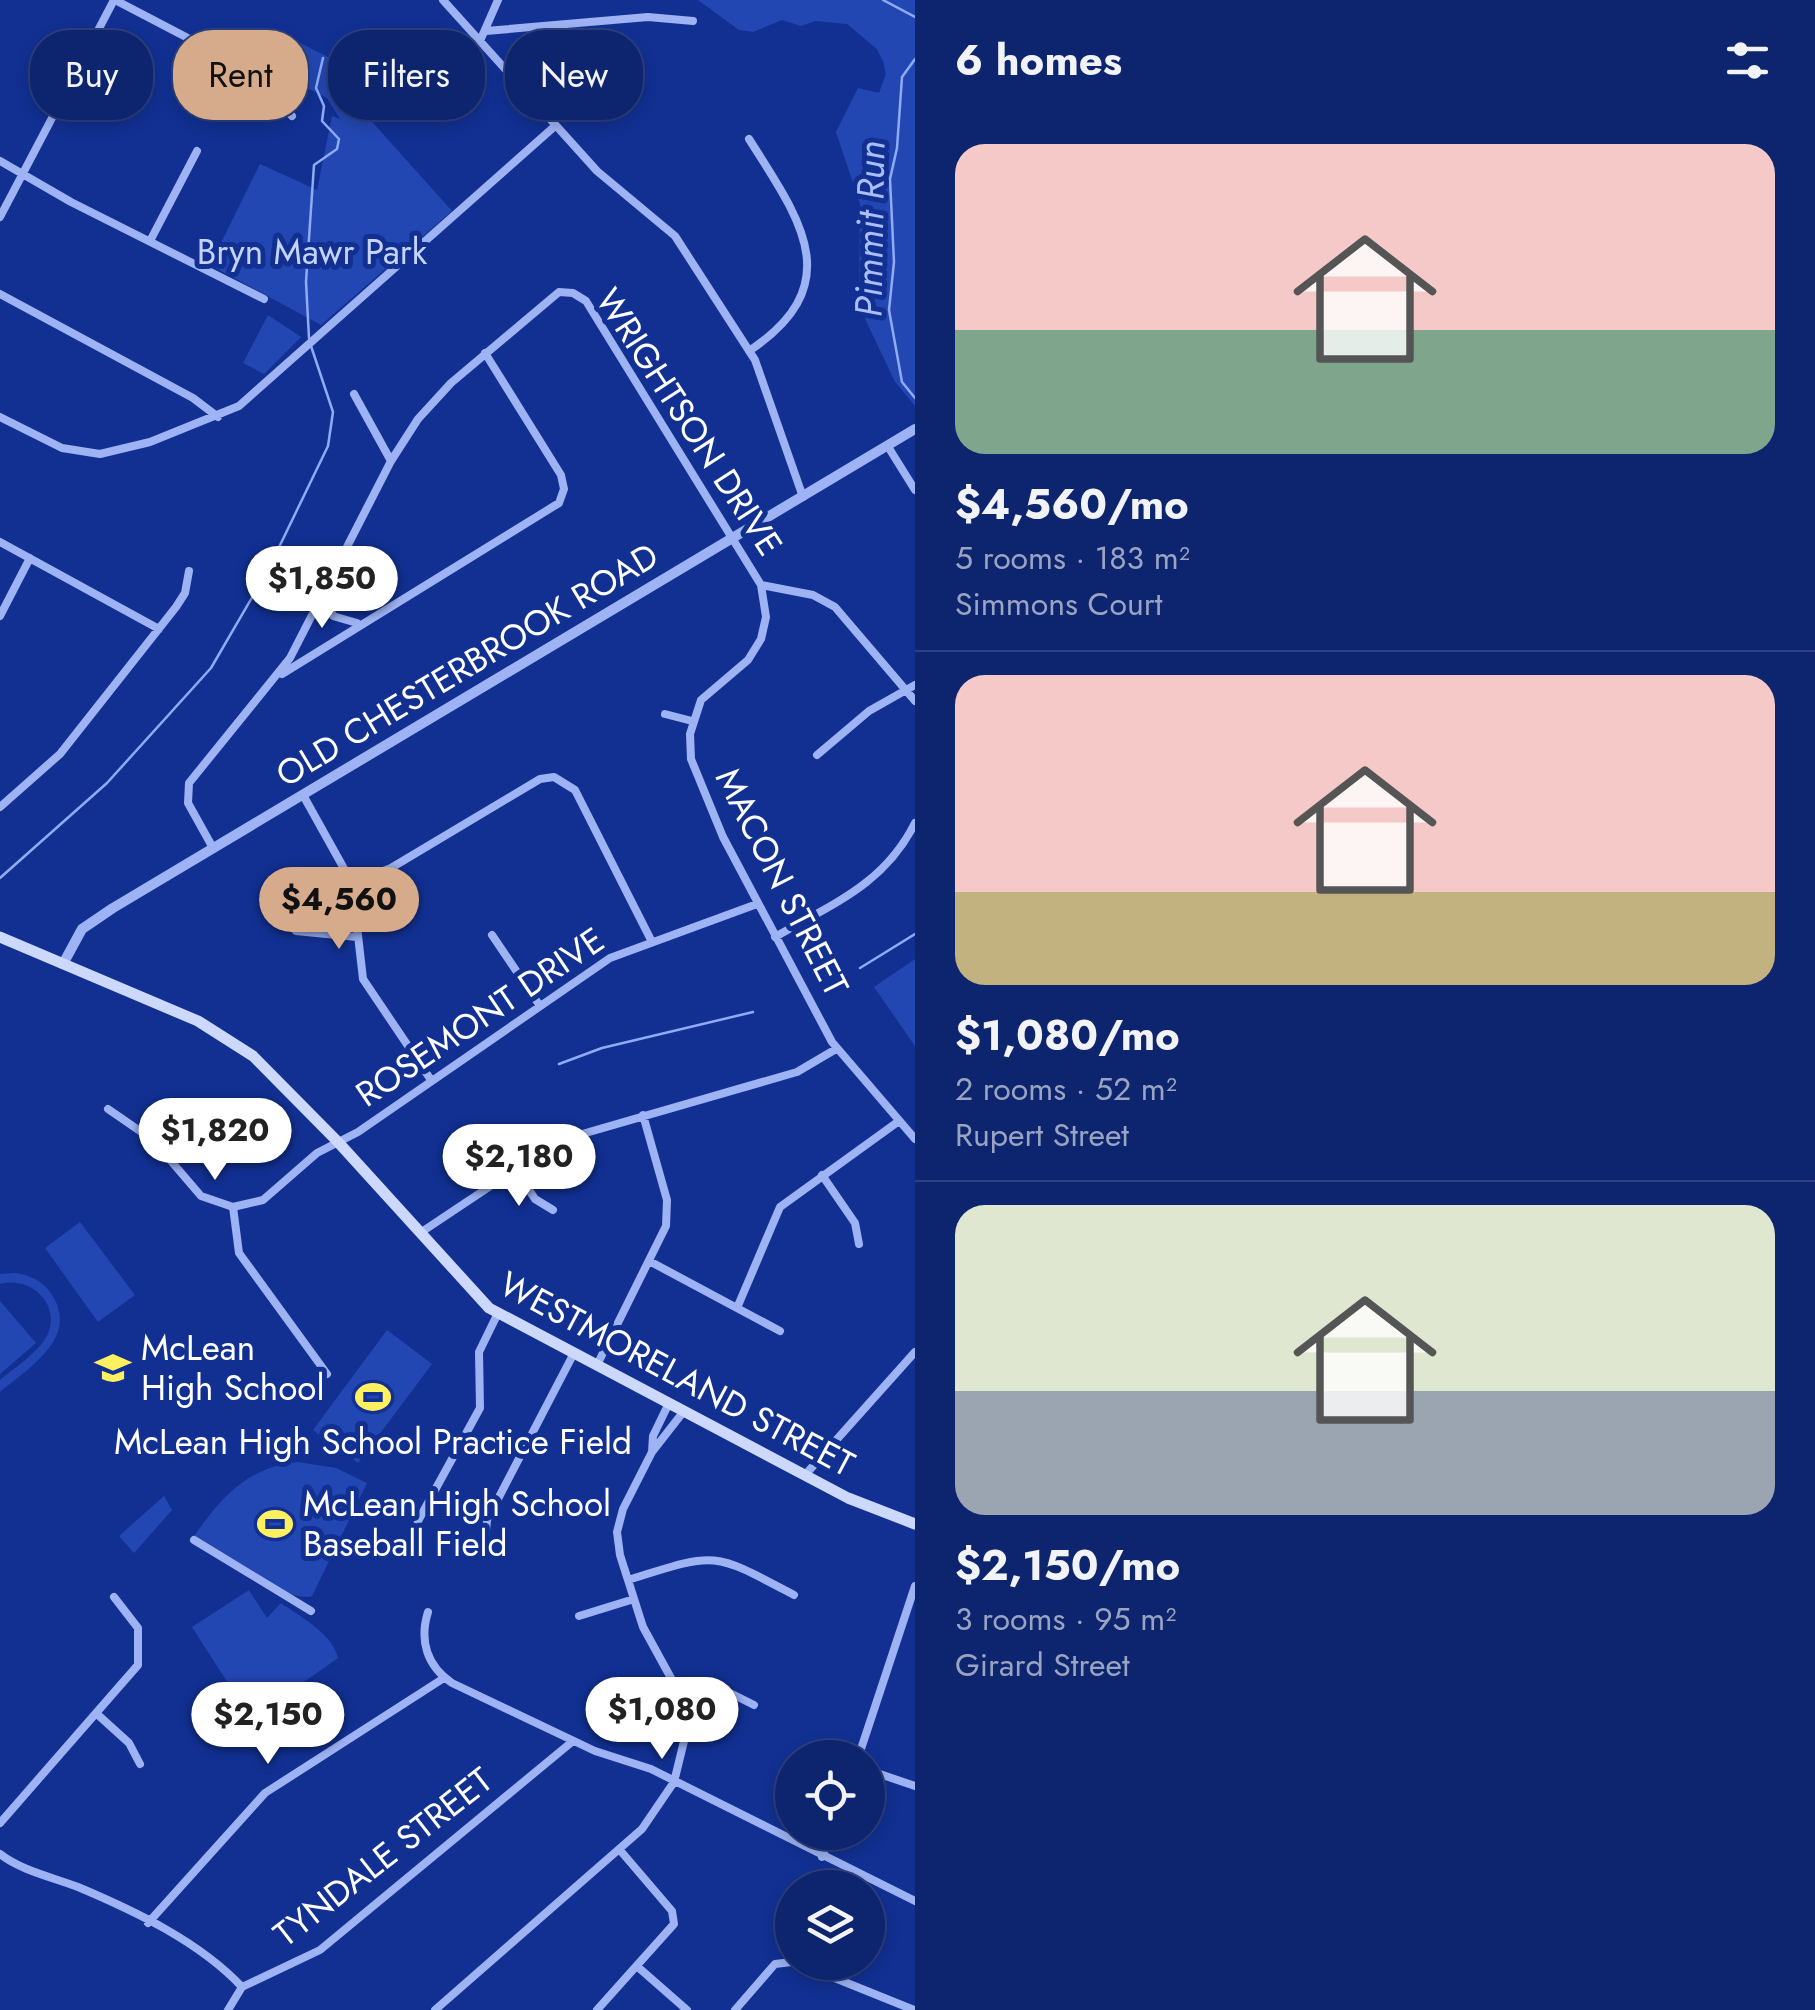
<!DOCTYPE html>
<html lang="en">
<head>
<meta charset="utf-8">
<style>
	body { margin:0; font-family:Jost,sans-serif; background:#162c73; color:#f1f3f6; height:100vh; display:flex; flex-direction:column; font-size:38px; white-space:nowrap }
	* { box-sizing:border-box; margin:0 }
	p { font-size:32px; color:#9aa4c2 }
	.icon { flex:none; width:55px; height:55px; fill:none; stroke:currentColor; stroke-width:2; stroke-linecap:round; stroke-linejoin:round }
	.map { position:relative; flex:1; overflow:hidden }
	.panel { display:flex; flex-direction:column; background:#0d246e; width:900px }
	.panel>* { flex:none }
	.banner { position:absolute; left:30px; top:30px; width:735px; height:90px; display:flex; gap:20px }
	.buttons { position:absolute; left:775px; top:1740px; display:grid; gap:20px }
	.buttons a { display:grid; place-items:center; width:110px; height:110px; border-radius:50%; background:#0d246e; box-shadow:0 5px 15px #0003,0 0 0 2px #2d4181; font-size:50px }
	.price { position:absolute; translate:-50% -85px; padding:0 22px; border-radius:35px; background:#fff; color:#222; font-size:32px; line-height:65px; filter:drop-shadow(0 2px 5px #0008) }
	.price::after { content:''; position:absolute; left:50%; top:60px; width:30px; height:22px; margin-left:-15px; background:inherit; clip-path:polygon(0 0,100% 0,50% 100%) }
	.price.selected { background:#d6ab8b; color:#111 }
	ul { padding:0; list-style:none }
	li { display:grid; align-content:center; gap:20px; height:530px; padding:0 40px }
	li+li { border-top:2px solid #2d4181 }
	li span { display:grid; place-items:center; height:310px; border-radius:30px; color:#555 }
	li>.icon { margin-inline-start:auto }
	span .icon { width:180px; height:180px; fill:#fffc; stroke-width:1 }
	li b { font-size:42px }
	h2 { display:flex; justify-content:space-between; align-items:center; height:120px; padding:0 40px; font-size:42px }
	.tag { padding:0 35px; border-radius:40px; background:#0d246e; box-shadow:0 5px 15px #0003,0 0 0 2px #2d4181; font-size:35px; line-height:90px }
	.tag.selected { background:#d6ab8b; color:#111 }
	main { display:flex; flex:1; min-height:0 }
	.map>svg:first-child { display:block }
</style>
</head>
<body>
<main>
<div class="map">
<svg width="915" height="2010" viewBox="0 0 915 2010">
	<rect width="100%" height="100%" fill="#113092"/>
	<path fill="#2347b2" d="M698 0H915V406L895 382 859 306 860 204 836 132 858 88 879 93 886 74 883 61 877 49 847 24 815 21 801 26 782 20 753 32 739 30Z
		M288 37 330 58 339 57 335 95 349 96 452 211 321 325 210 265 260 164 317 190 332 116 340 119 327 98 271 70Z
		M268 315 301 337 264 374 243 363Z
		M915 959V1046L874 987Z
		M80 1222 135 1295 98 1322 45 1248Z
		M16 1273C33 1276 46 1283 54 1298 77 1340 27 1369 0 1392V1380C14 1368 32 1357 43 1342 66 1311 35 1275 0 1284V1274Z
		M0 1301 36 1343 0 1374Z
		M387 1330 432 1364 358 1463 313 1430Z
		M298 1462 336 1468 367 1483 312 1596C284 1604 219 1552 194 1536 223 1496 246 1468 298 1462Z
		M164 1496 172 1510 134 1553 119 1536Z
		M249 1590 267 1618 281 1603C301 1617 332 1633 338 1658L251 1719 192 1627Z"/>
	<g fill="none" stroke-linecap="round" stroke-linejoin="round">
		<path stroke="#8fabf6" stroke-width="2.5" d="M883 0 915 17
			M915 59 902 77 897 148 890 179 894 262 889 310 902 382 915 398
			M309 338 306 282 314 165 337 149 339 139 322 121 324 106 316 88 323 58
			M0 878 107 783 211 668 268 570 328 446 333 412 311 346
			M860 968 915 934
			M559 1064 602 1048 753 1012"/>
		<path stroke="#9db3f3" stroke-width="8" d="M115 0 251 71 292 116
			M443 0 597 171 675 236 755 360 803 497
			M486 31 648 17 693 21
			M427 88 480 41 498 0
			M749 139C799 218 850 284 749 351
			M0 161 71 202 264 299
			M0 217 114 0
			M150 241 197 151
			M0 294 193 398 218 417
			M354 394 391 461
			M0 417 62 448 100 454 150 442 239 406 555 126
			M887 445 915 490
			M0 542 159 629
			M761 585 766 617 761 639 748 660 701 700 690 734 691 759 723 837 832 1042 915 1139
			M325 593 333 616 357 623
			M0 616 30 558
			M282 674 559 503 564 489 561 475 485 353
			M665 714 692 721
			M817 755 869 711 915 685
			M303 795 352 883 363 979 431 1080
			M0 807 60 754 176 607 185 593 189 571
			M213 848 188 803 189 783 290 658 391 461 418 419 451 383 559 292 573 293 586 301 761 585 813 595 835 607 915 701
			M352 883 391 868 540 779 554 777 575 790 651 940
			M296 931 357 937
			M492 935 540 1006
			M775 937C832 904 884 885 915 823
			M108 1109 153 1140 201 1196 233 1207 263 1200 317 1153 358 1132 610 958 757 904
			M515 1169 535 1199 553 1210
			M822 1175 855 1223 859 1244
			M233 1207 239 1253 327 1374
			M420 1233 558 1141 797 1072 836 1049
			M651 1262 780 1331
			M737 1308 780 1207 899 1121
			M597 1365 666 1226 667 1200 643 1115
			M652 1452 684 1411
			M805 1475 915 1352
			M194 1540 311 1611
			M485 1541 487 1520 574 1353
			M413 1545 418 1521 480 1408 479 1352 498 1313
			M628 1580C718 1552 711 1551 794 1595
			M428 1612C419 1641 427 1666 452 1683L595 1751 651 1769 915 1901
			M579 1616 634 1599
			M683 1700 728 1692 754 1705
			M97 1714 129 1743 140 1764
			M858 1758 915 1586
			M868 1770 915 1786
			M0 1823 138 1665V1628L114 1597
			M0 1854C22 1871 52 1877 78 1887 135 1911 200 1942 242 1987
			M822 1857 831 1832
			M148 1923 265 1793 444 1678
			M795 1962 914 2010
			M639 1968 687 2010
			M228 2010 242 1987 320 1950 573 1741
			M435 2010 642 1829 674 1782 686 1733 683 1700 643 1627 620 1555 617 1532 623 1509 652 1452 653 1436 669 1403
			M597 2010 674 1924 672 1911 619 1849
			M735 2010 775 1964 792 1962"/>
		<path stroke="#9db3f3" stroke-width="10" d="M63 964 82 929 113 908 915 429"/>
		<path stroke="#cdd8fd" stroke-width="11" d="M0 937 198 1021 253 1056 338 1142 489 1308 848 1498 915 1524"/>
	</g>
	<defs>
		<symbol id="school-bare" viewBox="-9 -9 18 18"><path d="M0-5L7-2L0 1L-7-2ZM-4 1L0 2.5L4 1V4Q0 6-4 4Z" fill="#fff05f" stroke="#113092" stroke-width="2.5" paint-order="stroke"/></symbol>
		<symbol id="stadium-bare" viewBox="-9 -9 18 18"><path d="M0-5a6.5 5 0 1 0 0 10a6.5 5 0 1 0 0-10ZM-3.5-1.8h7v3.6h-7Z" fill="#fff05f" stroke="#113092" stroke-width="2.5" paint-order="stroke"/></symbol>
	</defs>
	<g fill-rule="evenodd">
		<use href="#school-bare" x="88" y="1343" width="50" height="50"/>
		<use href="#stadium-bare" x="348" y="1372" width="50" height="50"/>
		<use href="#stadium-bare" x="250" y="1499" width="50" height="50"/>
	</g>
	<g text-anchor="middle" stroke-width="10" stroke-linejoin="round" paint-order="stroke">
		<g font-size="35" fill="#c5d3fd" stroke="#113092">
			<text x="312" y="264">Bryn Mawr Park</text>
		</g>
		<g font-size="35" fill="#fff" stroke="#113092">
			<text transform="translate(689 422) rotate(57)" y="12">WRIGHTSON DRIVE</text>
			<text transform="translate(467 665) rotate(-31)" y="12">OLD CHESTERBROOK ROAD</text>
			<text transform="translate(782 882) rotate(63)" y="12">MACON STREET</text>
			<text transform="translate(480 1017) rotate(-34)" y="12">ROSEMONT DRIVE</text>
			<text transform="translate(677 1374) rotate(28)" y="12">WESTMORELAND STREET</text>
			<text transform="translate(383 1857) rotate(-38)" y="12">TYNDALE STREET</text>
		</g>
		<g font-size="35" fill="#fff" stroke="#113092" text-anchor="start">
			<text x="141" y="1360">McLean<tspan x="141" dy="40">High School</tspan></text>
			<text x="373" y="1454" text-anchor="middle">McLean High School Practice Field</text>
			<text x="303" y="1516">McLean High School<tspan x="303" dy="40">Baseball Field</tspan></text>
		</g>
		<g font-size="38" font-style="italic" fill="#a9befa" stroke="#113092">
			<text transform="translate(870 229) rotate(-89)" y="13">Pimmit Run</text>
		</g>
	</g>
</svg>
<div class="buttons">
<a><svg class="icon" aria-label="locate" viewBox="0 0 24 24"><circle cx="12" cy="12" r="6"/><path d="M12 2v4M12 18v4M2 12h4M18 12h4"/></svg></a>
<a><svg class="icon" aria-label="layers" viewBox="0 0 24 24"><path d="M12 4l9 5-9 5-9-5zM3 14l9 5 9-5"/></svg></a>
</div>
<b class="price" style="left:322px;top:631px">$1,850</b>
<b class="price selected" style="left:339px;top:952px">$4,560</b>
<b class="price" style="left:215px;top:1183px">$1,820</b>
<b class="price" style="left:519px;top:1209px">$2,180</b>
<b class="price" style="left:662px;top:1762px">$1,080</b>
<b class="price" style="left:268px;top:1767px">$2,150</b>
<div class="banner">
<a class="tag">Buy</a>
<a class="tag selected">Rent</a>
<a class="tag">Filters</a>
<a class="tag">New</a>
</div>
</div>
<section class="panel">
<h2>6 homes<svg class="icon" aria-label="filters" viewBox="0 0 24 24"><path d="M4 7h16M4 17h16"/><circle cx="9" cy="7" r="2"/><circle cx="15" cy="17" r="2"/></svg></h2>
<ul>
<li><span style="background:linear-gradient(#f6c9c9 60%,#7fa58c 0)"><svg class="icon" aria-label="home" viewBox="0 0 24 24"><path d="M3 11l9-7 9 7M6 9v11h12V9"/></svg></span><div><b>$4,560/mo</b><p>5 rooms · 183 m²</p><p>Simmons Court</p></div></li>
<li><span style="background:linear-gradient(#f6c9c9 70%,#c2b280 0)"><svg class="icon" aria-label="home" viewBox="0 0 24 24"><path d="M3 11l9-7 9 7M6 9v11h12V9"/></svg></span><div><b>$1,080/mo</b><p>2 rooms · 52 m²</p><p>Rupert Street</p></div></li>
<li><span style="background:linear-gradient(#dfe7d0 60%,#9aa5b1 0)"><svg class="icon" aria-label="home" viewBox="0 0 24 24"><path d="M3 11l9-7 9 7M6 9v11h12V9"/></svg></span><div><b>$2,150/mo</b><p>3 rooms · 95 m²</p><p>Girard Street</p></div></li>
</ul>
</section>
</main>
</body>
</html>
